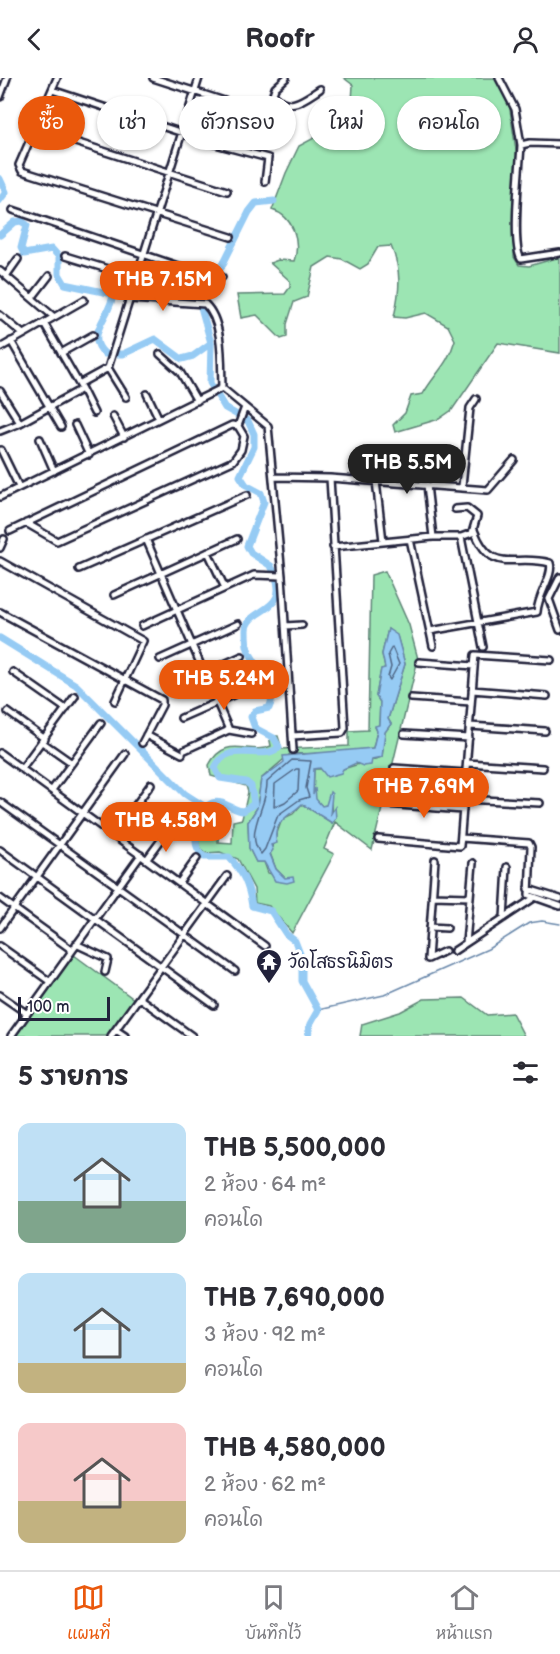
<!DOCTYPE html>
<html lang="th">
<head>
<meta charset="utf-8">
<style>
	body { margin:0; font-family:"Balsamiq Sans","Playpen Sans Thai",sans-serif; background:#f2f2f3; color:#2b2b33; height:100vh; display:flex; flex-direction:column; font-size:22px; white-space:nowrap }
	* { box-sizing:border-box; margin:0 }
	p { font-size:20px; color:#7c7c81 }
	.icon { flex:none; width:33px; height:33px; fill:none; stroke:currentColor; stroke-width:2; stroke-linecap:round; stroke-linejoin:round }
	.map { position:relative; height:958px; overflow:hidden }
	.drawer { display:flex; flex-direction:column; background:#fff; flex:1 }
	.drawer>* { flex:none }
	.hud { position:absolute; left:18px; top:18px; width:525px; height:54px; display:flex; gap:12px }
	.scale { position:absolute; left:18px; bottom:15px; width:92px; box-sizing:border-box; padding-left:6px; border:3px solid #22223b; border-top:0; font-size:16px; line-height:21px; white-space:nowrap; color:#22223b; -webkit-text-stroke:4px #fff; paint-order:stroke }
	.price { position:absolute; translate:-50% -51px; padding:0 14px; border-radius:21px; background:#ea580c; color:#fff; font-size:20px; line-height:39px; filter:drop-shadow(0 2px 3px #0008) }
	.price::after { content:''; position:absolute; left:50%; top:36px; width:18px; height:14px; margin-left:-9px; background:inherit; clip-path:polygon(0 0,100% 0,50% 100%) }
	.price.selected { background:#222; color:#fff }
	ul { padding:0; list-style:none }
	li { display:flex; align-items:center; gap:18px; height:150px; padding:0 18px }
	li span { display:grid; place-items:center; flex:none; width:168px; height:120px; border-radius:12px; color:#555 }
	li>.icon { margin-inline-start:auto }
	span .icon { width:72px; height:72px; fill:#fffc; stroke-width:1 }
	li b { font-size:26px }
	h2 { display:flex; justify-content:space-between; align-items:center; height:72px; padding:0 18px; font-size:26px }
	.chip { padding:0 21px; border-radius:27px; background:#fff; box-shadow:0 2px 4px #0004; font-size:21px; line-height:54px }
	.chip.selected { background:#ea580c; color:#fff }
	header { display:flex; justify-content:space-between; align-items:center; height:78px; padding:0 18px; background:#fff; font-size:27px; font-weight:700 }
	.tabs { display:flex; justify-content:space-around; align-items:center; height:84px; border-top:2px solid #e1e1e2; background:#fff; font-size:16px; color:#7c7c81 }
	.tabs a { display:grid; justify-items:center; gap:3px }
	.tabs .selected { color:#ea580c }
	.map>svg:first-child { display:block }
</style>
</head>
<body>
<header><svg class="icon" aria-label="back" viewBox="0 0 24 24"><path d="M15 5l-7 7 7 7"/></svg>Roofr<svg class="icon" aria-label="person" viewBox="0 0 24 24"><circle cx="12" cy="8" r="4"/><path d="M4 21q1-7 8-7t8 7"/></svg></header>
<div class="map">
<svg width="560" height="958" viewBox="0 0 560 958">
	<rect width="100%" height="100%" fill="#fff"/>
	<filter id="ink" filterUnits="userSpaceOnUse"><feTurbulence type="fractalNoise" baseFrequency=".0167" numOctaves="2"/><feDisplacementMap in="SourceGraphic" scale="12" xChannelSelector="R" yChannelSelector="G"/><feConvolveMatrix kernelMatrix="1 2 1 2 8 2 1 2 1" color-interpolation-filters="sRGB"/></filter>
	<g filter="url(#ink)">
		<path fill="#9ce5b3" stroke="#5f8477" stroke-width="1.5" fill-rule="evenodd" d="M344 0H496L509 25 517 79 514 179 519 187 529 188 560 179V275L498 265 452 332 439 341 395 354 393 347 405 335 411 318 423 316C435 295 448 287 455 262L448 248 426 235 405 240 394 239C400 212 402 193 391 168L378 169 368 186 360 191 342 181 330 179 314 189 307 219 294 224 287 246V259L281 261 257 237 241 240 237 217 285 216 290 209V203L270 185 278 182 294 183C301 163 293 138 272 132L286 95 299 68 318 58 328 40 344 44 351 40 353 7Z
			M385 493 409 547 418 581 372 772 335 744 324 771 334 776 292 855 269 828 255 825 254 811 238 781 220 774 206 775C191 767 201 744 208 733L212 734 219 744 218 764 232 765 233 743 242 741 248 714 246 708 211 698 209 687C226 655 249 678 271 668L269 658H278L282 671 349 668V653L368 652 371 497ZM388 551 397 558 405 586 388 641 391 646 385 654 382 679 343 691H314L313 719 322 728 327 727 330 715 332 738 335 730 332 745 302 726 293 736 282 741 270 775 276 791 285 800 268 795 264 784H256L249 770 248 744 257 730 261 701 290 676 335 675 373 670 377 653 375 649 379 647 380 624 376 618 381 591 385 590 382 576Z
			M74 877 135 922 109 958H15Z
			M464 920 487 937 512 935 524 958H360L362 946 400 934 424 921Z"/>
		<path fill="#96cbf4" stroke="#6887aa" stroke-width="1.5" d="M388 551 397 557 405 586 388 641 391 646 385 654 382 679 372 681 371 687 363 688 356 685 343 691 341 695 327 699 320 690 314 691 313 717 315 710 316 721 322 728 326 727 330 714 332 716 330 737 335 729 336 740 332 745 302 726C290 738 271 744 277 765L271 767 273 772 270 776 276 791 285 800 293 799 294 803 287 805 275 803 264 784H256L249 770 248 744 257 730 261 701 284 684 283 678 373 670 377 653 375 648 379 647 380 624 376 618 381 591 385 590 382 576Z"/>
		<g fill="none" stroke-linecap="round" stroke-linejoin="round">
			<path stroke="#506685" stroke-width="1.5" d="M392 569 399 586 390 602 388 599 391 589 388 576Z
				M292 682 311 683 306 710 309 719 299 722 278 737 265 771 261 776C243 755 268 728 267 704Z
				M296 691H299L298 713 285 724 274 729 275 706Z"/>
			<path stroke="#6887aa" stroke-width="1.5" d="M318 932 384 917 488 871 529 845 542 843 560 846"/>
			<path stroke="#96cbf4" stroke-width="7" d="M0 101 6 114 0 122
				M274 123 256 125 249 134 220 192 212 215 204 220 201 229 211 265 210 305 225 330 248 343 254 356V369L240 398 246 407 261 415 264 424 247 468 251 475 271 488C296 536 247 528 246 552 246 558 246 566 248 571 254 588 280 610 269 630L255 633 251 639 255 650 274 660 279 669C263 685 228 660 215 690L220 700 246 704 251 708 254 726 243 733C233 733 223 721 212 725 203 728 195 754 196 763 196 770 200 775 204 779H229C243 794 249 807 252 828L271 833 286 856 295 863 302 881V903L318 932 310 946 308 958
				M0 157 15 144 21 143 27 147 21 170 24 176 52 171 59 179V196L65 206 113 216C112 237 83 257 105 276H123L155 261 182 281 193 278 211 265
				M0 560 76 607 185 716 207 730"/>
			<defs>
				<path id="street" d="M57 0 19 87 22 93 231 159
					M153 0 277 40
					M286 0 275 10 273 16C289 35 303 22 320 11
					M499 0 515 31 521 67
					M52 12 219 67 268 80 265 104
					M0 19 7 0
					M35 51 227 113
					M560 66 530 65 521 67C520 88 511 167 521 181L560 175
					M13 132 175 187 222 199
					M65 178 137 200
					M0 193 54 239
					M6 198 18 181
					M32 220 49 198
					M130 221 205 226C224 244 221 285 222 310L268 348 282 498 293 672
					M161 222 175 187
					M0 237 23 256
					M44 245 79 306
					M11 263 61 349
					M0 270 84 222
					M61 275 93 257
					M160 276 180 294 197 323
					M108 290 126 319
					M82 311 94 335
					M0 313 20 345
					M147 316 159 341
					M113 338 124 359
					M75 347 89 377
					M238 348 245 329
					M0 353 20 345 82 311 79 306 108 290 199 0
					M40 361 54 393
					M1 372 19 409
					M274 399 330 400 488 412 514 382
					M376 403 383 463
					M427 407 433 459H461L483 569
					M462 408 470 330 476 321
					M0 419 222 310
					M455 431 467 430 477 438 472 455 461 459
					M26 445 57 463 233 383 241 372 244 358 238 348
					M10 453 232 347 238 348
					M146 461 229 652 185 672
					M410 461 433 568
					M333 469 433 459
					M0 470 4 461
					M208 474 225 510
					M0 483 143 563 115 623
					M79 491 247 417
					M560 499 549 521 560 552
					M114 517 237 461
					M0 534 162 622V627L142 665
					M142 548 254 497 282 498
					M285 548 302 547
					M430 553 537 534C538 516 554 497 550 485 513 475 492 499 474 452
					M160 581 238 546
					M419 584 474 588
					M13 594 66 631
					M171 610 242 578
					M472 612 547 618
					M411 620 471 624
					M8 634 45 661
					M181 640 258 606
					M470 648 545 653
					M229 652 251 656
					M404 656 469 660
					M146 657 182 676
					M292 658 342 655 345 650 330 400
					M42 664 72 685
					M0 675 265 868
					M467 685 543 690
					M22 690 75 618
					M394 690 466 695
					M52 712 101 645
					M464 721 540 725
					M0 724 235 893
					M386 726 463 732
					M114 757 151 706
					M461 760 529 765 531 769 529 817 560 828
					M378 761 460 768 475 577 551 582
					M0 772 214 927
					M147 781 167 754
					M435 782 428 881 445 873
					M179 805 197 780
					M528 811 560 821
					M432 818 470 819
					M0 820 72 872
					M504 840 507 789
					M430 849 447 850
					M0 850 125 676
					M466 865 473 785
					M76 866 108 881 105 894
					M0 868 49 903
					M454 873 534 820
					M0 917 26 935
					M139 920 192 958
					M116 952 125 958
					M11 958 141 777
					M111 958 227 798"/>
			</defs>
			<use href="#street" stroke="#22223b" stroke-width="10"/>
			<use href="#street" stroke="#fff" stroke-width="5"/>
		</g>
	</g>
	<defs>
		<symbol id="temple-pin" viewBox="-11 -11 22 30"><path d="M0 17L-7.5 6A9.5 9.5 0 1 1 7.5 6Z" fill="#22223b" stroke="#fff"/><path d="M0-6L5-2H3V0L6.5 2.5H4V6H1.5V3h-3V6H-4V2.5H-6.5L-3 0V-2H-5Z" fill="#fff"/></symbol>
	</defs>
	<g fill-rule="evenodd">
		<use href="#temple-pin" x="254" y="869" width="30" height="40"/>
	</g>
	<g text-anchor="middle" stroke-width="6" stroke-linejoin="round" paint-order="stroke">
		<g font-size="18" fill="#22223b" stroke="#fff" text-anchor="start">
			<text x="288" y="890">วัดโสธรนิมิตร</text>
		</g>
	</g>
</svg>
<div class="scale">100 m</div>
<b class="price" style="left:163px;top:234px">THB 7.15M</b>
<b class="price selected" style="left:407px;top:417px">THB 5.5M</b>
<b class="price" style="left:224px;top:633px">THB 5.24M</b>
<b class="price" style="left:424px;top:741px">THB 7.69M</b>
<b class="price" style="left:166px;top:775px">THB 4.58M</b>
<div class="hud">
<a class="chip selected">ซื้อ</a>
<a class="chip">เช่า</a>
<a class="chip">ตัวกรอง</a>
<a class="chip">ใหม่</a>
<a class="chip">คอนโด</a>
</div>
</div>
<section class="drawer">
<h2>5 รายการ<svg class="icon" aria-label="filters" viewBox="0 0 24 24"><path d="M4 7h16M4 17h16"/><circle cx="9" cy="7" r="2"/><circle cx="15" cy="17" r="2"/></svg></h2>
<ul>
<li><span style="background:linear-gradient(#bfe0f5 65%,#7fa58c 0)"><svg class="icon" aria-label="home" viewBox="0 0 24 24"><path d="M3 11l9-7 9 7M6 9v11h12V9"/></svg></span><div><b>THB 5,500,000</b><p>2 ห้อง · 64 m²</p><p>คอนโด</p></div></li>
<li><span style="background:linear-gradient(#bfe0f5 75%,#c2b280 0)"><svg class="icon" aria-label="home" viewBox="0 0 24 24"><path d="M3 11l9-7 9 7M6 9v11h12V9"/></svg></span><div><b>THB 7,690,000</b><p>3 ห้อง · 92 m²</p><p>คอนโด</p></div></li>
<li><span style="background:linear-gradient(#f6c9c9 65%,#c2b280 0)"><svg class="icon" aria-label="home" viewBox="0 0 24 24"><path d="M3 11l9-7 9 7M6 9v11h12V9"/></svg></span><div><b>THB 4,580,000</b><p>2 ห้อง · 62 m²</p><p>คอนโด</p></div></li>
</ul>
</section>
<nav class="tabs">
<a class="selected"><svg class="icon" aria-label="map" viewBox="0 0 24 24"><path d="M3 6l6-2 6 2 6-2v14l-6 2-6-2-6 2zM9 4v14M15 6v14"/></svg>แผนที่</a>
<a><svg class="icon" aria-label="saved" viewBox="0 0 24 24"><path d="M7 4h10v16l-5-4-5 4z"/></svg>บันทึกไว้</a>
<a><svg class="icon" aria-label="home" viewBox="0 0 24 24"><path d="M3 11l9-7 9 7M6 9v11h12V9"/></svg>หน้าแรก</a>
</nav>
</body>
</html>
